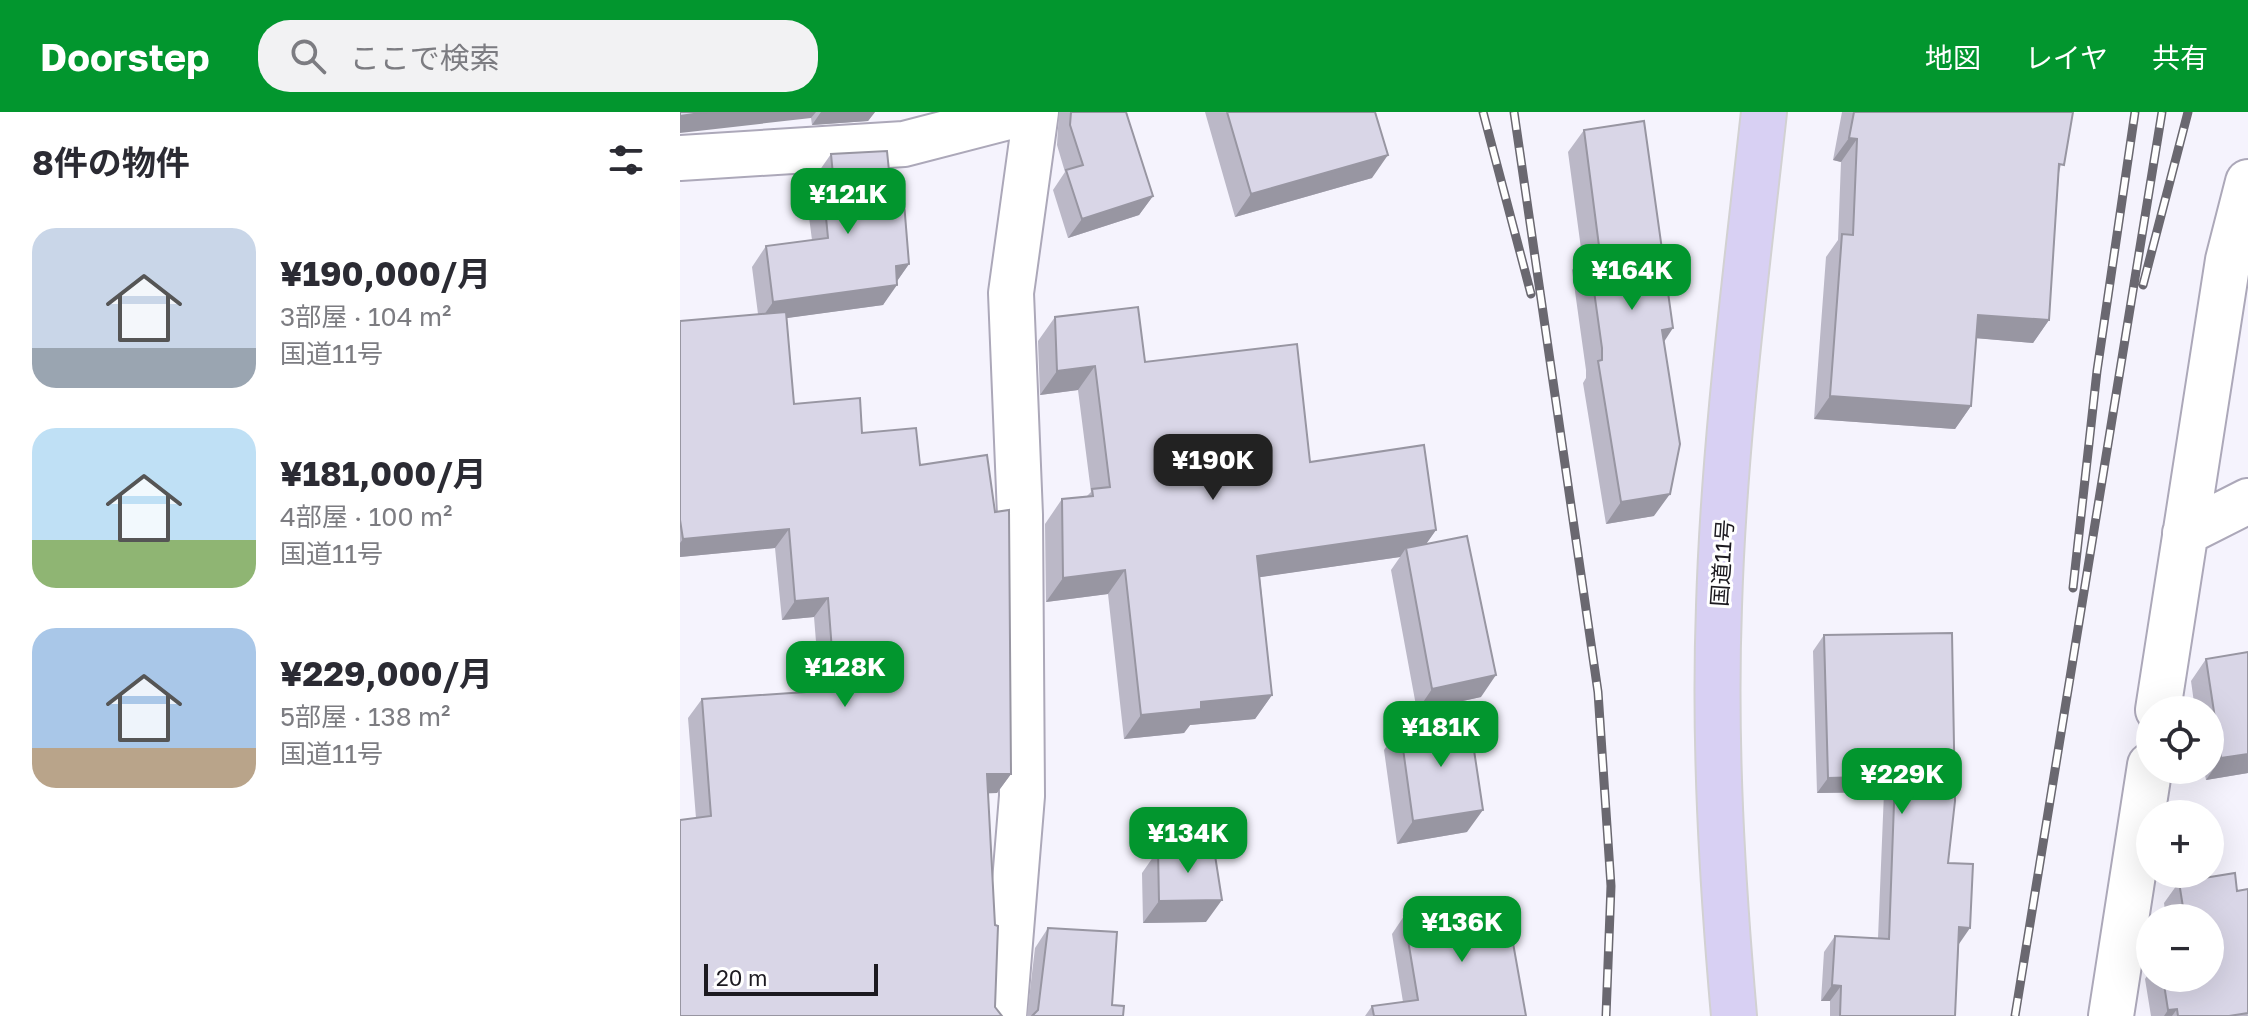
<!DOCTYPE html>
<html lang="ja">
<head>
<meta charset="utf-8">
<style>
	body { margin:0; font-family:"Golos Text","Noto Sans JP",sans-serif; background:#f2f2f3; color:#2b2b33; height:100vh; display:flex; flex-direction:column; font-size:30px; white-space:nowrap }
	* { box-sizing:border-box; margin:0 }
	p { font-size:26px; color:#7c7c81 }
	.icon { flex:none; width:44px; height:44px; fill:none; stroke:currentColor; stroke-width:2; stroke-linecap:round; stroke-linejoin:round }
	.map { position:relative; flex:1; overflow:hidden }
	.panel { display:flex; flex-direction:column; background:#fff; width:680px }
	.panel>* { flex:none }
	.tools { position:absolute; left:1456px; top:584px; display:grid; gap:16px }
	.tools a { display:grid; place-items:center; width:88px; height:88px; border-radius:50%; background:#fff; box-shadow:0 8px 32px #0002; font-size:40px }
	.scale { position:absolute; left:24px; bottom:20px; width:174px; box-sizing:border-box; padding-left:8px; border:4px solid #1c1a20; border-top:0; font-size:22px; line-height:28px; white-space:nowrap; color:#1c1a20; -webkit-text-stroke:6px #fff; paint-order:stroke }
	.price { position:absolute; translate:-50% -68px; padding:0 18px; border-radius:16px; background:#02962e; color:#fff; font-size:26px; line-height:52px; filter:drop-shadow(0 2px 4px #0008) }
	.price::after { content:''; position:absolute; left:50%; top:48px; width:24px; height:18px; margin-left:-12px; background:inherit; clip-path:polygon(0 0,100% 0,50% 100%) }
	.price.active { background:#222; color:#fff }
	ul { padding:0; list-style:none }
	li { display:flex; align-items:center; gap:24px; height:200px; padding:0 32px }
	li span { display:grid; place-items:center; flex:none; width:224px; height:160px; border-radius:24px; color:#555 }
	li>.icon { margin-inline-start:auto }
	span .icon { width:96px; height:96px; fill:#fffc; stroke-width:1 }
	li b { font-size:34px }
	h2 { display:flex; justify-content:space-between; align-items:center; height:96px; padding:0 32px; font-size:34px }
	header { display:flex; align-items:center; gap:48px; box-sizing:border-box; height:112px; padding:0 40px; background:#02962e; color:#fff }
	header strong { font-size:38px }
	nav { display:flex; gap:44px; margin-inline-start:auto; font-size:28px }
	.search { width:560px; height:72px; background:#f2f2f3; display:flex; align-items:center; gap:20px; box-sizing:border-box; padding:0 28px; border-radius:32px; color:#7c7c81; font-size:30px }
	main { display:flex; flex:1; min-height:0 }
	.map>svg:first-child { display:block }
</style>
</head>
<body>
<header>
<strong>Doorstep</strong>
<div class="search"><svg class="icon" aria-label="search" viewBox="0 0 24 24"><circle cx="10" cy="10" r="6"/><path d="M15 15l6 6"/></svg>ここで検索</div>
<nav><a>地図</a><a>レイヤ</a><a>共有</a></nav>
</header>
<main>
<section class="panel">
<h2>8件の物件<svg class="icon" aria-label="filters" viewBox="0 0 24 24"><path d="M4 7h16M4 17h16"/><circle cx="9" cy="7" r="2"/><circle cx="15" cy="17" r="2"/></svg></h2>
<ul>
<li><span style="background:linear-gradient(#c9d6e8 75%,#9aa5b1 0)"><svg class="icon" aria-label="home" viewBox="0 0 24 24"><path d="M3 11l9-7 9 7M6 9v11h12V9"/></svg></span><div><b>¥190,000/月</b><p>3部屋 · 104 m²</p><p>国道11号</p></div></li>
<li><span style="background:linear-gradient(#bfe0f5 70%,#8fb573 0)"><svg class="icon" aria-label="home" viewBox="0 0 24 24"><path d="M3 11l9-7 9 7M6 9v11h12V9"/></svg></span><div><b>¥181,000/月</b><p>4部屋 · 100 m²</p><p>国道11号</p></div></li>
<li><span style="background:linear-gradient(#a9c7e8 75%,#b9a48a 0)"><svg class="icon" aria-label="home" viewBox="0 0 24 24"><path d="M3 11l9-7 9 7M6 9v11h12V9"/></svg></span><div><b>¥229,000/月</b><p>5部屋 · 138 m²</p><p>国道11号</p></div></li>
</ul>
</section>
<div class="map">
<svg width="1568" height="904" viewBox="0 0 1568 904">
	<rect width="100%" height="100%" fill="#f5f3fd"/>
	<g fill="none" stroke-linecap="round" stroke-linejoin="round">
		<defs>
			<path id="minor" d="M0 46 224 32 348 0
				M1505 421 1568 389
				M1478 598 1548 148 1568 70
				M324 904 342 684 340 403 331 181 356 0
				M1431 904 1470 653"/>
			<path id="trunk" d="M1054 904C1042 767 1034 631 1039 494 1044 329 1066 164 1084 0"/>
		</defs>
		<use href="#minor" stroke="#aca8b9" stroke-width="48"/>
		<use href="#trunk" stroke="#d2d1d2" stroke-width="48"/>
		<use href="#minor" stroke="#fff" stroke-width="44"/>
		<use href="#trunk" stroke="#d8d0f3" stroke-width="44"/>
		<defs>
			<path id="rail" d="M803 0 851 182
				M834 0 918 580 931 774 926 904
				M1463 173 1508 0
				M1393 476 1417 259 1455 0
				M1335 904 1482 0"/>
		</defs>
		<use href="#rail" stroke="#6a6870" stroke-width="9"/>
		<use href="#rail" stroke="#fff" stroke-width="6" stroke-dasharray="18" stroke-linecap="butt"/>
	</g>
	<path fill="#bbb8c7" d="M0 0H195L188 9 132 13 131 6Z
		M379 0H446L473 84 459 103 388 126 373 78 385 60 377 33Z
		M525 0H695L692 66 555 105Z
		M1162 0H1393L1379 61 1369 208 1353 231 1296 226 1291 294 1275 317 1134 307 1146 145 1158 128 1161 50 1153 48Z
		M904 18 984 230 974 404 926 412 903 271 906 266V258L892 158 902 144 888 40Z
		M151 42 211 79 229 152 217 169 203 193 106 206 114 292 182 321 240 353 331 662 317 681H308L315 895 16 706 8 606 22 587 140 579 134 505 102 508 95 436 0 445V209L78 202 72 155 86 134 132 128 129 105 140 90 137 62Z
		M375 205 465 250 630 350 756 418 746 432 801 585 737 599 711 458 720 445 580 465 592 583 575 607 510 613 504 621 444 627 428 482 366 490 365 412 382 387 407 384 411 380 398 278 360 283 358 229Z
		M1144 523 1268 751 1279 832 1275 904H1150V889H1141L1144 840 1155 824 1198 826 1204 680 1137 681 1133 539Z
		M1526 547 1568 661 1526 668 1524 658H1530V598H1515L1511 569Z
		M720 615 787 720 717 732 704 638Z
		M478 738 526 810 463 811 462 761Z
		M1499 770 1557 779 1568 904H1471L1465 867 1470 859V866H1530V806H1486L1484 791Z
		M724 804 846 904H685L692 894 723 890 712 822Z
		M368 816 432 893 443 904H347L355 836Z"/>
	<path fill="#9896a2" d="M27 0H136L131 6 0 21V4Z
		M141 0H195L188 9 132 13Z
		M1169 26 1177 27 1161 50 1153 48Z
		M708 43 692 66 555 105 571 82Z
		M473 84 459 103 388 126 402 107Z
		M229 152 215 172 216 154Z
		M217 173 203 193 79 210 93 190Z
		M1298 203 1369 208 1353 231 1282 225Z
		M993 216 978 239 982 218Z
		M415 254 398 278 360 283 377 259Z
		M1150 284 1291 294 1275 317 1134 307Z
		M990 382 974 404 926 412 941 390Z
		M109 417 95 436 0 445V431L3 427Z
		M756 418 739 442 726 436 720 445 560 468 577 444Z
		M445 458 428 482 366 490 383 466Z
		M148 486 134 505 102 508 115 489Z
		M816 563 801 585 737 599 752 577Z
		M592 583 575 607 510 613 504 621 444 627 461 603 521 590Z
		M1568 642V661L1526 668 1541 646Z
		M307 662H331L317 681 293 682Z
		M1215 664 1204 680 1137 681 1148 666Z
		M803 698 787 720 717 732 733 709Z
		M542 788 526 810 463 811 479 789Z
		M1279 815 1290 816 1279 832 1268 831Z
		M1152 873 1161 874 1150 889H1141Z
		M1497 897 1492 904H1484L1488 898Z"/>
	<path fill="#d9d6e7" stroke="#9896a2" stroke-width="2" d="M0 0H27L0 4Z
		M391 0H446L473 84 402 107 386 58 403 53 390 13Z
		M547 0H695L708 43 571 82Z
		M1174 0H1393L1384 53 1379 52 1369 208 1298 203 1291 294 1150 284 1162 122 1173 123 1177 27 1169 26Z
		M964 9 993 216 982 218 1000 332 990 382 941 390 918 249 922 248V236L908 136 919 134 904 18Z
		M207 39 211 79 223 78 229 152 216 154 217 173 93 190 86 134 148 126 144 85 155 84 151 42Z
		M458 195 465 250 617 232 630 350 744 333 756 418 577 444 592 583 521 590V597L461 603 445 458 383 466 382 387 413 384 412 377 430 375 415 254 377 259 375 205Z
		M106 200 114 292 180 286 182 321 236 316 240 353 307 343 315 400 329 398 331 662H307L315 813 318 814 315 895 322 904H0V708L31 704 22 587 155 578 148 486 115 489 109 417 3 427 0 408V209Z
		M787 424 816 563 752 577 726 436Z
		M1272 521 1275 689 1268 751 1293 752 1290 816 1279 815 1275 904H1160L1161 874 1152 873 1155 824 1209 827 1215 664 1148 666 1144 523Z
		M1568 540V642L1541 646 1526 547Z
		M789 605 803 698 733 709 720 615Z
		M534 737 542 788 479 789 478 738Z
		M1555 761 1557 779 1568 777V901L1549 904H1498L1497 897 1488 898 1483 866H1530V806H1495L1494 796 1503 795 1499 770Z
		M825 786 846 904H694L692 894 738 888 724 804Z
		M368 816 437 820 432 893 444 894 443 904H352L358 898Z"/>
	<g text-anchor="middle" stroke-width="6" stroke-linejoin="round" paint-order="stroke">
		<g font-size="22" fill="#1c1a20" stroke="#fff">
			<text transform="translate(1042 451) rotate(-86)" y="8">国道11号</text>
		</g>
	</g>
</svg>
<div class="tools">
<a><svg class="icon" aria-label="locate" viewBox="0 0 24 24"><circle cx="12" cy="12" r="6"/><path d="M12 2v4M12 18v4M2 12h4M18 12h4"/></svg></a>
<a>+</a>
<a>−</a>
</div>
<div class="scale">20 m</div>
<b class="price" style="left:168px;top:124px">¥121K</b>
<b class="price" style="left:952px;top:200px">¥164K</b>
<b class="price active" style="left:533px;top:390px">¥190K</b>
<b class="price" style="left:165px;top:597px">¥128K</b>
<b class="price" style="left:761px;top:657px">¥181K</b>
<b class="price" style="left:1222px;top:704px">¥229K</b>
<b class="price" style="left:508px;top:763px">¥134K</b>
<b class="price" style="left:782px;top:852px">¥136K</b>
</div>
</main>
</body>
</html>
